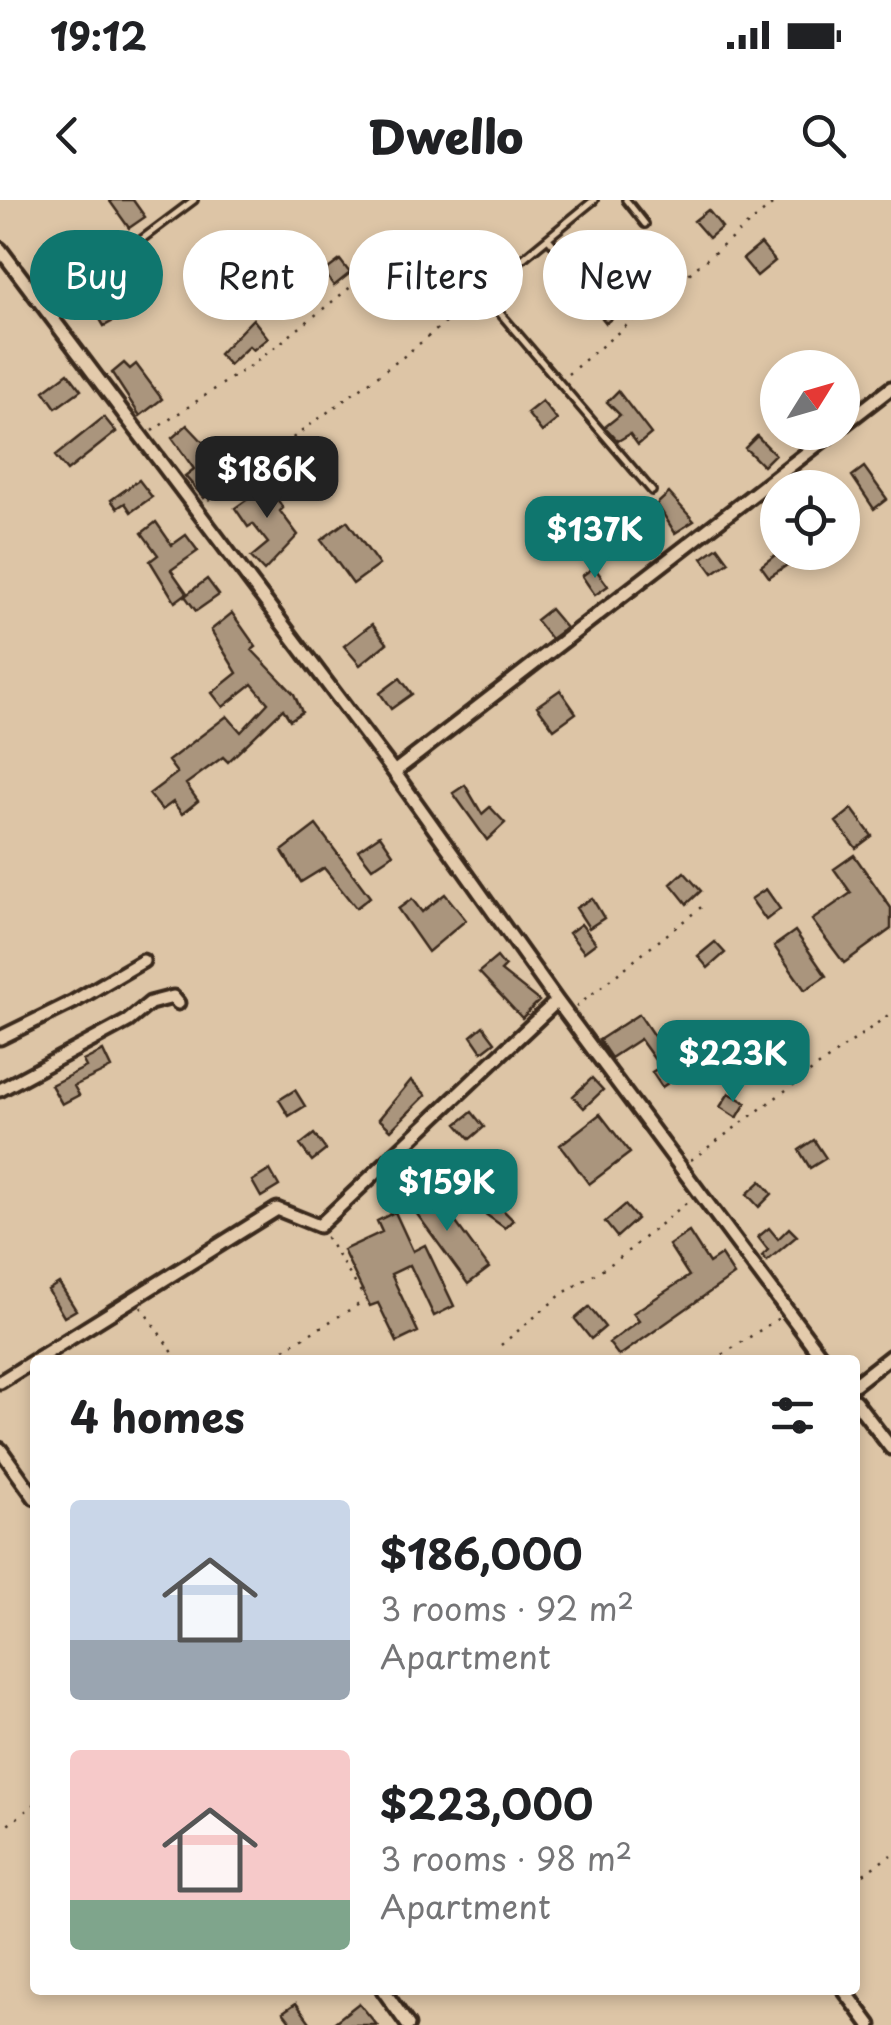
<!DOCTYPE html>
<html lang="en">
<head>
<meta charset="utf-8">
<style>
	body { margin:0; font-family:"Playpen Sans",sans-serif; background:#f2f2f2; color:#202124; height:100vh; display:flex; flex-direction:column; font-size:38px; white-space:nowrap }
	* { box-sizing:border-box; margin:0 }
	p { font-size:32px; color:#757577 }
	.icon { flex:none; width:55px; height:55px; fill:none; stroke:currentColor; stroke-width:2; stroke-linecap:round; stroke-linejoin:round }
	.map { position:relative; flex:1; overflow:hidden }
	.details { position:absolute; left:30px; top:1155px; width:830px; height:640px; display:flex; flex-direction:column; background:#fff; border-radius:10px; box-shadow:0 5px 15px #0003 }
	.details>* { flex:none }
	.hud { position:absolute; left:30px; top:30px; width:832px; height:90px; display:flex; gap:20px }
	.needle { width:65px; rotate:53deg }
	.buttons { position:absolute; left:760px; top:150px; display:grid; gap:20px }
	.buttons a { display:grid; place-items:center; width:100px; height:100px; border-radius:50%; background:#fff; box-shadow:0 5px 15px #0003; font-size:50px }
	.price { position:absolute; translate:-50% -85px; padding:0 22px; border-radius:20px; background:#0f766e; color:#fff; font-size:32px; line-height:65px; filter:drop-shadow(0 2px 5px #0008) }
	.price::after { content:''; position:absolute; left:50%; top:60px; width:30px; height:22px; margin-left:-15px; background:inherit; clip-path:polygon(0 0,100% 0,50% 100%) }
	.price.on { background:#222; color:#fff }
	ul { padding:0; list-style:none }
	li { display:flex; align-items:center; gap:30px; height:250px; padding:0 40px }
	li span { display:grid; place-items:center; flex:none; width:280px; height:200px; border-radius:10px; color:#555 }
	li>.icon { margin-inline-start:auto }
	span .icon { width:120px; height:120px; fill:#fffc; stroke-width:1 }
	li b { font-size:42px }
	h2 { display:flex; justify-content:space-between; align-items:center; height:120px; padding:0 40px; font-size:42px }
	.pill { padding:0 35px; border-radius:45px; background:#fff; box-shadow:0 5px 15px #0003; font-size:35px; line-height:90px }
	.pill.on { background:#0f766e; color:#fff }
	.status { display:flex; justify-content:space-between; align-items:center; height:70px; padding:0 50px; background:#fff; direction:ltr }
	.status svg { height:28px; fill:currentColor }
	header { display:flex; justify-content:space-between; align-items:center; height:130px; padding:0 40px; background:#fff; font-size:45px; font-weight:800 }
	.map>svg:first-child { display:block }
</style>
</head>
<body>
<div class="status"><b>19:12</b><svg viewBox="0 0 49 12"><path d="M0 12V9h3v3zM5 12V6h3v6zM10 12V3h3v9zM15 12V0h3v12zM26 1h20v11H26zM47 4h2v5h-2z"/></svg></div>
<header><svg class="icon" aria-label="back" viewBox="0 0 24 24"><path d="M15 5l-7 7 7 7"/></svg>Dwello<svg class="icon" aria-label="search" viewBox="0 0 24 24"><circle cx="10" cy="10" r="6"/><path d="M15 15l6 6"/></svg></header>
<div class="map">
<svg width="891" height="1825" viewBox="0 0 891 1825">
	<rect width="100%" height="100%" fill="#ddc5a6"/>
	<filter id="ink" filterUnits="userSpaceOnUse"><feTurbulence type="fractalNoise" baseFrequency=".01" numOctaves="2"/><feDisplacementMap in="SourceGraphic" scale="20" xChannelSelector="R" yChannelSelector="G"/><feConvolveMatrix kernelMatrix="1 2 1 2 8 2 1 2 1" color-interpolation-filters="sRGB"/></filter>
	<g filter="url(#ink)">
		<path fill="#aa957d" stroke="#3b2a1e" stroke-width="2.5" d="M109 0H133L145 17 129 28Z
			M708 10 722 27 709 38 694 21Z
			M761 44 775 61 757 76 743 59Z
			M340 60 350 73 334 86 324 72Z
			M598 92 616 115 606 123 588 101Z
			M116 97 126 114 104 126 94 109Z
			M253 119 268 138 253 150 249 146 229 165 219 154Z
			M124 163 130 169 136 164 162 199 140 216 112 173Z
			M68 173 81 190 56 208 44 191Z
			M618 191 651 234 638 245 630 234 618 241 605 227 620 215 607 202Z
			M542 201 557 220 542 232 527 213Z
			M104 217 116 232 67 271 55 256Z
			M187 225 224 264 211 274 220 285 204 298 185 276 194 269 172 238Z
			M757 236 775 254 763 266 745 248Z
			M864 267 887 299 874 309 852 276Z
			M262 269 270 278 266 282 283 308 280 311 298 335 264 371 251 357 268 343 253 324 248 327 235 308 259 291 250 281Z
			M139 280 152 297 131 312 125 303 117 308 111 300Z
			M669 293 694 321 675 333 657 304Z
			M347 321 379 365 353 384 321 340Z
			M156 322 172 345 186 335 198 351 171 370 187 393 175 402 150 361 158 355 142 333Z
			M718 347 729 362 713 373 702 358Z
			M779 352H807L769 377 761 366Z
			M594 367 608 386 595 395 582 376Z
			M207 379 219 395 196 411 185 396Z
			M550 409 566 428 551 439 536 420Z
			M232 413 256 447 252 450 294 494 302 512 290 520 283 509 228 562 223 557 186 584 198 601 182 614 173 602 162 610 149 594 177 573 168 561 227 516 241 532 268 503 252 484 223 507 212 493 237 473 211 430Z
			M372 424 387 443 360 465 344 446Z
			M400 478 412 494 391 509 380 493Z
			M560 490 576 513 554 529 537 506Z
			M465 585 482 614 490 607 505 623 487 640 453 593Z
			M852 609 872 636 856 648 836 622Z
			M316 625 370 697 356 708 324 668 301 682 282 651Z
			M380 635 393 654 372 668 358 650Z
			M854 655 891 708V729L844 763 812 720 851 693 834 669Z
			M684 672 701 691 687 704 671 684Z
			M766 689 780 709 766 720 751 699Z
			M445 694 466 720 428 752 398 709 412 699 422 712Z
			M592 698 604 718 589 728 576 708Z
			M581 724 596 743 584 752 569 733Z
			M795 731 826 776 805 790 774 746Z
			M715 742 725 753 708 768 698 756Z
			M497 757 505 767 501 771 539 801 522 818 479 772Z
			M639 814 670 860 693 848 700 860 671 876 674 879 662 887 652 872 660 867 640 839 611 858 599 840Z
			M483 826 495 842 482 852 471 836Z
			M103 851 111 868 74 886 79 895 62 904 51 885 86 867 83 861Z
			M592 878 603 890 584 908 573 896Z
			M411 880 426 895 391 930 379 919Z
			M295 890 305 906 289 916 279 900Z
			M729 893 746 903 737 918 720 907Z
			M472 912 484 927 470 939 457 924Z
			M600 914 630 953 589 984 560 945Z
			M314 934 326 950 312 961 300 945Z
			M814 940 826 958 810 968 799 950Z
			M270 970 279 986 261 997 252 981Z
			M484 975 491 985 488 988 505 1004 501 1008 513 1020 505 1028 481 1011 467 986Z
			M761 981 772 994 759 1007 747 994Z
			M427 983 489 1068 468 1084 406 999Z
			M625 1005 637 1019 617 1037 605 1022Z
			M395 1012 413 1051 425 1045 454 1106 434 1116 410 1065 391 1074 418 1132 397 1142 378 1103 370 1106 343 1050 382 1032 377 1021Z
			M769 1028 778 1039 789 1028 797 1036 767 1061 762 1056 768 1050 758 1037Z
			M689 1032 709 1063 721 1055 734 1075 619 1156 609 1143 639 1121 633 1113 689 1076 669 1045Z
			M59 1083 76 1110 64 1117 48 1090Z
			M589 1107 605 1127 591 1139 575 1119Z
			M296 1803 312 1825H293L283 1812Z
			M359 1803 377 1825H331Z"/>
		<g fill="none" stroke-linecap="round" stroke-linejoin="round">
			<defs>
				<path id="service" d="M594 0 482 92 652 291
					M626 0 645 24
					M548 38 586 84
					M49 109 194 0"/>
				<path id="minor" d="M0 49 394 572 557 801 824 1160
					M842 226 891 188
					M394 572 834 232
					M0 838 73 802 143 761
					M0 890 128 821 150 803 173 797 178 803
					M0 1182 277 1009 319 1026 557 801
					M855 1184 891 1156
					M855 1201 891 1248
					M0 1249 35 1298
					M383 1790 408 1825
					M844 1790 870 1825"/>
			</defs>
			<use href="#service" stroke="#3b2a1e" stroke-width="12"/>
			<use href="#minor" stroke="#3b2a1e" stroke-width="19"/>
			<path stroke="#3b2a1e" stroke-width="2.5" stroke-dasharray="2.5 8" stroke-linecap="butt" d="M568 174 778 0
				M152 231 260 159 352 86
				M208 300 403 157 473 100
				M576 807 705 704
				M691 960 891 813
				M141 1107 178 1160
				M501 1145 562 1094 617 1060 691 999
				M266 1160 366 1100 325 1036
				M714 1160 779 1118
				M0 1631 35 1604
				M855 1680 891 1655"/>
			<use href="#service" stroke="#e4cbac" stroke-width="5"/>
			<use href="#minor" stroke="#e4cbac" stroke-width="11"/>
		</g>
	</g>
</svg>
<div class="buttons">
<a><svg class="needle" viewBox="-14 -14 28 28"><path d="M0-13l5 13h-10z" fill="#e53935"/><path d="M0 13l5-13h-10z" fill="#757577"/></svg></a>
<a><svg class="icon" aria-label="locate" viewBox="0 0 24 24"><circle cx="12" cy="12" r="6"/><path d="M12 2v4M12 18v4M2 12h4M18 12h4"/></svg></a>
</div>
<b class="price on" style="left:267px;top:321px">$186K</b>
<b class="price" style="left:595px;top:381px">$137K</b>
<b class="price" style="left:733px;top:905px">$223K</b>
<b class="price" style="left:447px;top:1034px">$159K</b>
<div class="hud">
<a class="pill on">Buy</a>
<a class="pill">Rent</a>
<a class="pill">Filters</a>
<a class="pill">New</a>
</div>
<section class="details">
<h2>4 homes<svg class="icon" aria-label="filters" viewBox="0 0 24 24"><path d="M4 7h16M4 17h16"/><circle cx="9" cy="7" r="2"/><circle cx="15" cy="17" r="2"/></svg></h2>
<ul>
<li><span style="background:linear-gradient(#c9d6e8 70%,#9aa5b1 0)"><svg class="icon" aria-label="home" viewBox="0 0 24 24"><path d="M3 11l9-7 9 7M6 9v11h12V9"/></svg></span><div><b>$186,000</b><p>3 rooms · 92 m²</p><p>Apartment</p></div></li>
<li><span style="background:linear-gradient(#f6c9c9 75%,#7fa58c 0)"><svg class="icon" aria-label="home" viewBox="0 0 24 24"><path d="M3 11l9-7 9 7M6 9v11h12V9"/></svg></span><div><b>$223,000</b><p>3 rooms · 98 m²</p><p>Apartment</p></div></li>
</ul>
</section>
</div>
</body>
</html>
